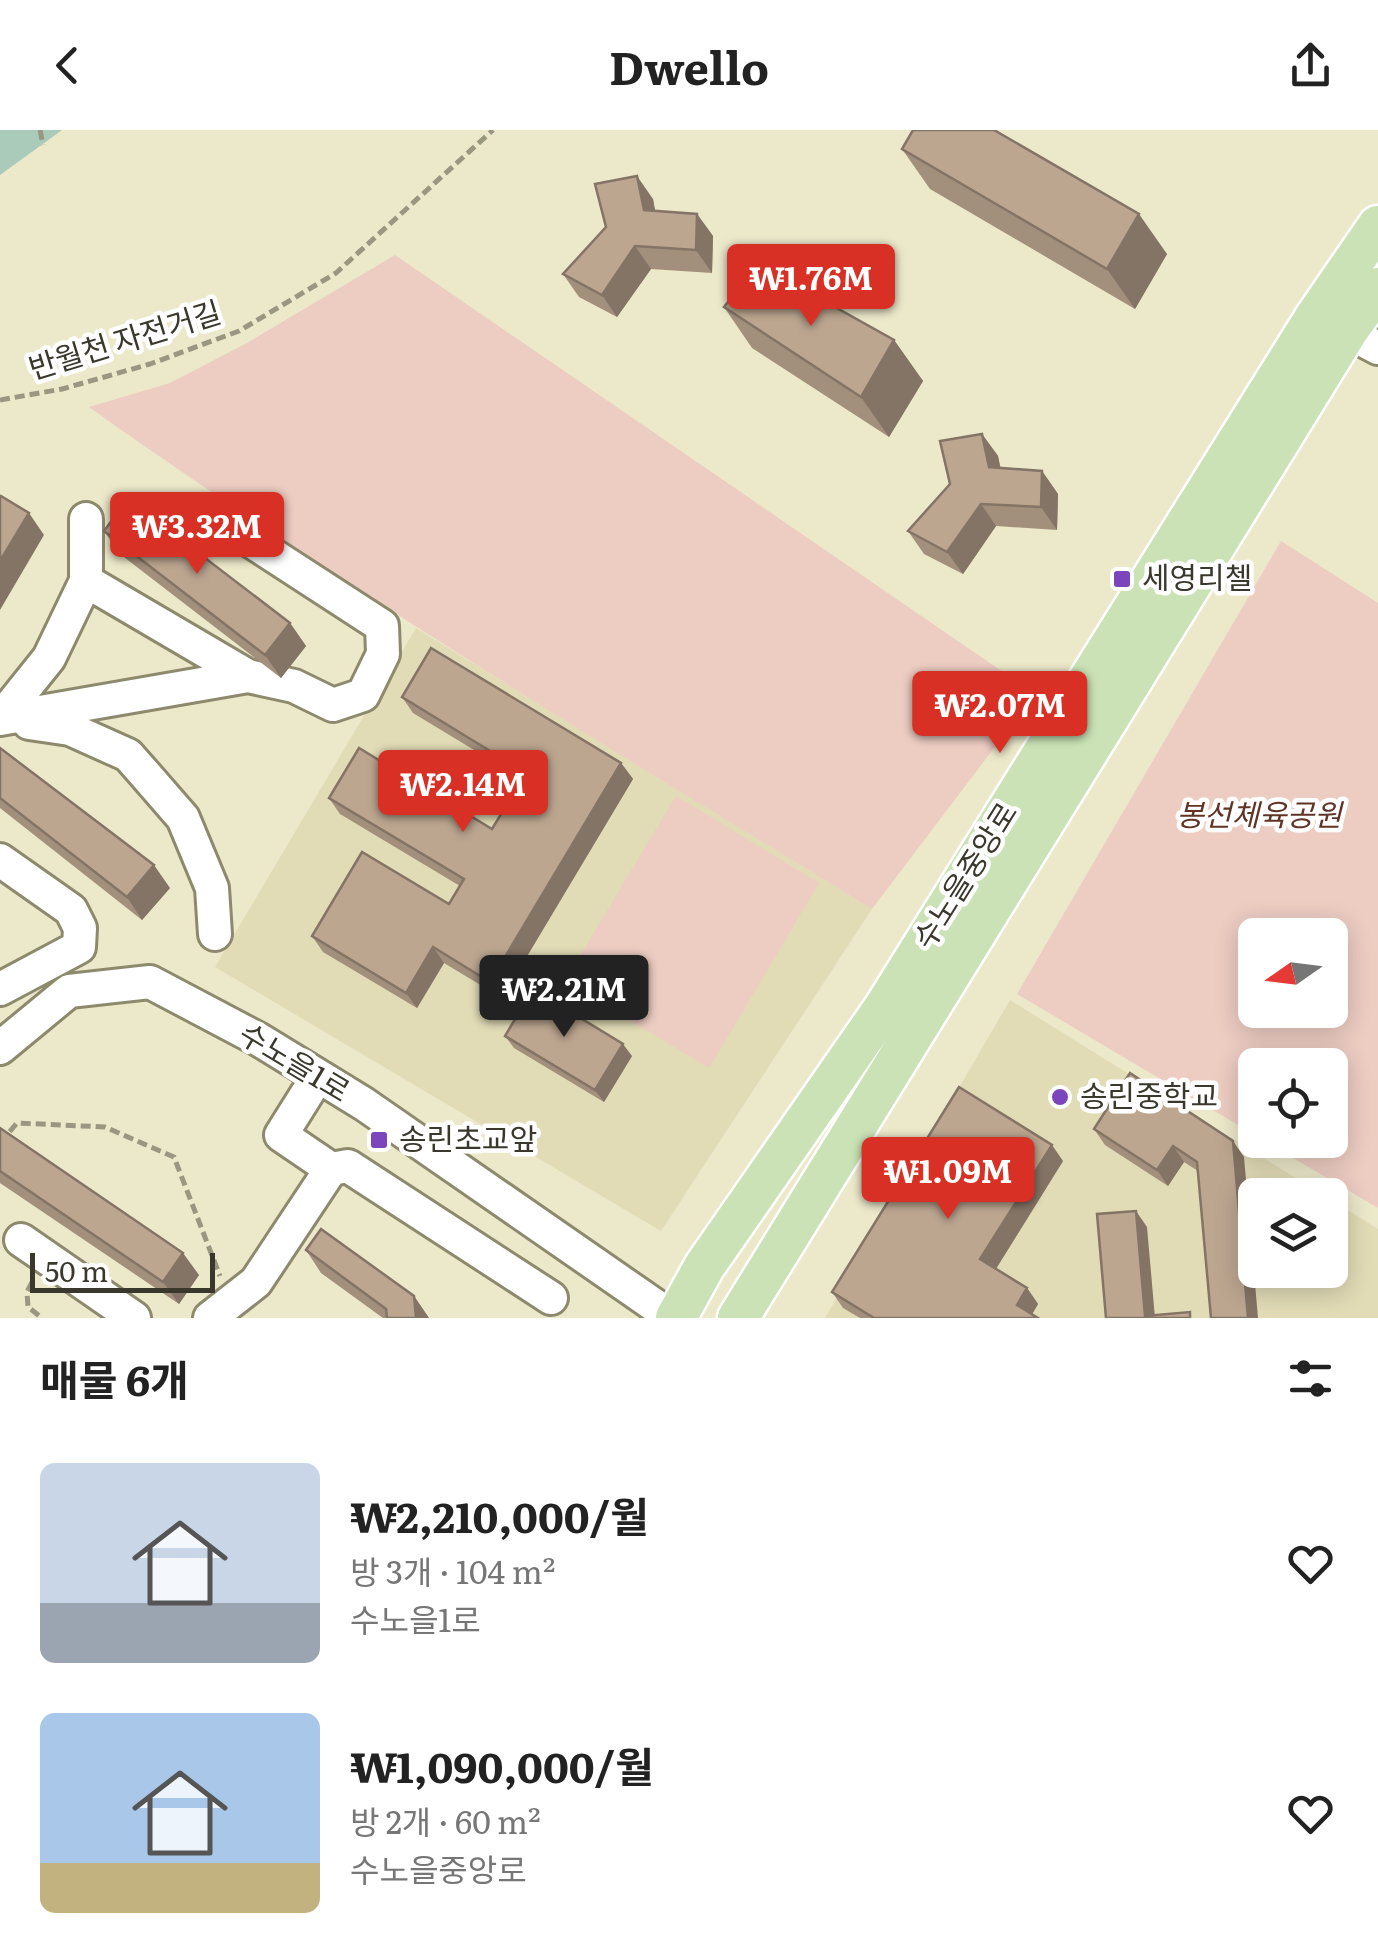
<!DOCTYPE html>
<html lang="ko">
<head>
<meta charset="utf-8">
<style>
	body { margin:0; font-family:Literata,"Noto Sans KR",serif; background:#f2f2f2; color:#222; height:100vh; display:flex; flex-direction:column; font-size:38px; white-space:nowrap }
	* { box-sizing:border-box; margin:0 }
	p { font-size:32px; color:#767676 }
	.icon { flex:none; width:55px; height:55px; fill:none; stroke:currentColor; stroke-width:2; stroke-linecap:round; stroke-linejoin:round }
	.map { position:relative; height:1188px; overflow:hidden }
	.side { display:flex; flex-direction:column; background:#fff; flex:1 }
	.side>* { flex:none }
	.needle { width:65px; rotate:256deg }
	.controls { position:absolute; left:1238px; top:788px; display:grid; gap:20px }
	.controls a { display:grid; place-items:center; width:110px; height:110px; border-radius:15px; background:#fff; box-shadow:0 5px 25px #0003; font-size:50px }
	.scale { position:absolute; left:30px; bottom:25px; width:185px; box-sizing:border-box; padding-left:10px; border:5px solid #3a382c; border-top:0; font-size:28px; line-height:35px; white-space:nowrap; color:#3a382c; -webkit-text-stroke:8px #fff; paint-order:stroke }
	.price { position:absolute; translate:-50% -85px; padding:0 22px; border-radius:10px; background:#d93025; color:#fff; font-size:32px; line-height:65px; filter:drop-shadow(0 2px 5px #0008) }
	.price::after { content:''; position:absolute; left:50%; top:60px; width:30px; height:22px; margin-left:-15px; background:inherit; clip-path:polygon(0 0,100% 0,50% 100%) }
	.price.current { background:#222; color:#fff }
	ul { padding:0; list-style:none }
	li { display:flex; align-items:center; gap:30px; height:250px; padding:0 40px }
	li span { display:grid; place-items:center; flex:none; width:280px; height:200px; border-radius:15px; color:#555 }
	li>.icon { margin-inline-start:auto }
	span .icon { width:120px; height:120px; fill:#fffc; stroke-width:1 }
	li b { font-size:42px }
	h2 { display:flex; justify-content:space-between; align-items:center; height:120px; padding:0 40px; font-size:42px }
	header { display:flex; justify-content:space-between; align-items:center; height:130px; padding:0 40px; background:#fff; font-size:45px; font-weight:700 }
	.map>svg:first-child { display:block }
</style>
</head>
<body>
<header><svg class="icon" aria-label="back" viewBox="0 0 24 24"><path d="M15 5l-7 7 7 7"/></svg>Dwello<svg class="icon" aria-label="share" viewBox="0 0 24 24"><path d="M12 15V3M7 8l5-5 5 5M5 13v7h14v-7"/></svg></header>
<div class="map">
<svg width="1378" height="1188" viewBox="0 0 1378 1188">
	<rect width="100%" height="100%" fill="#ece8ca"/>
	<path fill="#e1dbb6" d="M416 498 872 779 661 1101 215 837Z
		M1010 870 1323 1065H1255V1140H1330V1069L1378 1099V1188H825Z"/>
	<path fill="#edccc2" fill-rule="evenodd" d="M395 125 1035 564 872 779C608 617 342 457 89 277L170 253 247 213Z
		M1281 411 1378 473V1078L1263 1010H1330V935H1255V1005L1017 864ZM1330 805V880H1255V805Z
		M676 666 819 753 709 938 565 851Z"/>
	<path fill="#aacaba" d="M0 0H62L0 45Z"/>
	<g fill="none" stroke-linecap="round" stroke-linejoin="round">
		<defs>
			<path id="minor" d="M1329 192 1378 218
				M86 451 248 546
				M0 589 248 546 294 556 333 575 363 565 383 524 382 496 211 385
				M0 589 49 528 86 451V389
				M29 593 70 599 128 625 143 642 183 688 212 758 215 804
				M0 730 71 780 80 798 79 817 0 859
				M0 918 69 861 150 852 258 909 364 974 673 1188
				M318 946 281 1005 331 1039 348 1036 551 1168
				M21 1110 134 1188
				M210 1188 256 1152 331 1039"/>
			<path id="major" d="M676 1188 704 1137 884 878 1316 186 1378 96
				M738 1188 1348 200 1378 158"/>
		</defs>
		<use href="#minor" stroke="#8d896d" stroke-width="38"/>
		<use href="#major" stroke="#fff" stroke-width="45"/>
		<path stroke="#9a9781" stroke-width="5" stroke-dasharray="10 5" stroke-linecap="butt" d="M40 0 43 15
			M0 270 62 259 150 234 239 201 336 143 493 0
			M0 1013 17 993 105 997 174 1027 220 1146
			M32 1152 27 1162 28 1177 42 1188"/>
		<use href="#minor" stroke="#fff" stroke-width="32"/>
		<use href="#major" stroke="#cae2b5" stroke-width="40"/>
	</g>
	<path fill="#a28f7c" d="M902 19 1167 124 1135 179 930 59Z
		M653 69 655 81 697 84 713 106 712 143 651 139 617 187 579 167 563 144Z
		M724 177 894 210 923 251 889 307 752 218Z
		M982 304 998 326 1000 338 1042 341 1058 364 1057 400 996 396 963 444 924 424 908 401 950 354Z
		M104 401 290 493 306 516 281 548 120 424Z
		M402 567 621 633 633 649 502 868 444 833 417 878 323 822 312 806 449 774 460 756 340 684 329 668 492 699 522 649 413 583Z
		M0 618 170 758 142 790 0 678Z
		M505 906 632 926 604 972 514 918Z
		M0 998 199 1145 179 1174 0 1053Z
		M1094 999 1244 1027 1198 1041 1184 1032 1168 1056 1105 1015Z
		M1063 1031 996 1139 1027 1158 1038 1174 1032 1184 1038 1188H860L843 1178 832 1162Z
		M306 1120 414 1166 429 1188H383L321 1143Z"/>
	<path fill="#847465" d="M637 46 653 69 659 102 644 80Z
		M697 84 713 106 712 143 696 120Z
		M1139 84 1167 124 1135 179 1107 139Z
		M635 116 651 139 617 187 602 165Z
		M894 210 923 251 889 307 861 267Z
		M982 304 998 326 1005 359 989 337Z
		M1042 341 1058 364 1057 400 1041 377Z
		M981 374 996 396 963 444 947 422Z
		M29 383 44 405 0 480V431Z
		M290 493 306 516 281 548 265 525Z
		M621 633 633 649 502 868 490 852Z
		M154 735 170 758 142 790 127 767Z
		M433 817 444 833 417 878 406 863Z
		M623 914 632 926 604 972 595 960Z
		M1233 1011 1244 1027 1258 1188H1248Z
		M1052 1015 1063 1031 992 1145 980 1129Z
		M1173 1016 1184 1032 1168 1056 1157 1040Z
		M1136 1081 1147 1097 1155 1188 1145 1186Z
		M183 1123 199 1145 179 1174 163 1152Z
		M1027 1158 1038 1174 1030 1188 1017 1175Z
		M414 1166 429 1188H416Z"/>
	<path fill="#bca690" stroke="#847465" stroke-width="2.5" d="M913 0H994L1139 84 1107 139 902 19Z
		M637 46 644 80 697 84 696 120 635 116 602 165 563 144 606 97 595 54Z
		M758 134 894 210 861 267 724 177Z
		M982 304 989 337 1042 341 1041 377 981 374 947 422 908 401 950 354 940 311Z
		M1 366 29 383 0 431V368Z
		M128 369 290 493 265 525 104 401Z
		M431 518 621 633 490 852 433 817 406 863 312 806 362 722 449 774 464 749 329 668 359 618 492 699 526 643 402 567Z
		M0 618 154 735 127 767 0 668Z
		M533 859 623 914 595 960 505 906Z
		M1130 943 1233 1011 1248 1188H1211L1197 1032 1173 1016 1157 1040 1094 999Z
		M959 957 1052 1015 980 1129 1027 1158 1017 1175 1038 1188H874L832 1162Z
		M0 998 183 1123 163 1152 0 1041Z
		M1136 1081 1145 1186 1190 1182V1188H1106L1097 1084Z
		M321 1099 414 1166 416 1188H387L386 1179 306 1120Z"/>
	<g fill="#7c45bc" stroke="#fff" stroke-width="4">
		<rect x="1112" y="439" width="20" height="20" rx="5"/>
		<circle cx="1060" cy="967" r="10"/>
		<rect x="369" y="1000" width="20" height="20" rx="5"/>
	</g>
	<g text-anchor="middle" stroke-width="9" stroke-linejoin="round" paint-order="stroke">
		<g font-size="30" fill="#3a382c" stroke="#fff">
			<text transform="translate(125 211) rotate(-17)" y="10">반월천 자전거길</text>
			<text transform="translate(966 746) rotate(-58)" y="10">수노을중앙로</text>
			<text transform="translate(294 933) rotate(31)" y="10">수노을1로</text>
		</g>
		<g font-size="30" fill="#3a382c" stroke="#fff" text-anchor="start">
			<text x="1142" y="459">세영리첼</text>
			<text x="1080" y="977">송린중학교</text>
			<text x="399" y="1020">송린초교앞</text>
		</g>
		<g font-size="30" font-style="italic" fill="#613325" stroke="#fff">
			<text x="1259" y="696">봉선체육공원</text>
		</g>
	</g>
</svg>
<div class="controls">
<a><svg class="needle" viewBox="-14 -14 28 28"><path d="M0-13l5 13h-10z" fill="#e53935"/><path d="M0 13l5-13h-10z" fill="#767676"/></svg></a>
<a><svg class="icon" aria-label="locate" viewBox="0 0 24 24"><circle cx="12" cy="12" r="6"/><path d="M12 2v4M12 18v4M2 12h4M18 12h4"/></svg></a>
<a><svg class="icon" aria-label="layers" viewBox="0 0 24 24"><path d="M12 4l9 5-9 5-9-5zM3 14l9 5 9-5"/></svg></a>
</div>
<div class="scale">50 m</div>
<b class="price" style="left:811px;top:199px">₩1.76M</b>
<b class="price" style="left:197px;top:447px">₩3.32M</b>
<b class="price" style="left:1000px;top:626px">₩2.07M</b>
<b class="price" style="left:463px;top:705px">₩2.14M</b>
<b class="price current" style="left:564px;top:910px">₩2.21M</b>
<b class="price" style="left:948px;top:1092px">₩1.09M</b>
</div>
<section class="side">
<h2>매물 6개<svg class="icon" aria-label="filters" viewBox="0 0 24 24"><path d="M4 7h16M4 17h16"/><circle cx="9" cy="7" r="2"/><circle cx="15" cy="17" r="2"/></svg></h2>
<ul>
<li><span style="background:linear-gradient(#c9d6e8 70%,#9aa5b1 0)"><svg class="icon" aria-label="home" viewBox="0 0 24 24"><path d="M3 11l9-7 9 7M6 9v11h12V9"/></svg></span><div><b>₩2,210,000/월</b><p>방 3개 · 104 m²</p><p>수노을1로</p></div><svg class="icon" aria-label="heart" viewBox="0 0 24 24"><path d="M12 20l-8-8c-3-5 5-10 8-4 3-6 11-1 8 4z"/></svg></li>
<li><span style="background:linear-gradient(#a9c7e8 75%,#c2b280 0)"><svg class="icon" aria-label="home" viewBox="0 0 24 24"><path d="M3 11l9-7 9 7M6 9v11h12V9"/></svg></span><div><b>₩1,090,000/월</b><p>방 2개 · 60 m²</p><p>수노을중앙로</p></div><svg class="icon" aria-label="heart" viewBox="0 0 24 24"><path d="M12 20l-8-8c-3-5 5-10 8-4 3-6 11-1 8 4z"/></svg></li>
</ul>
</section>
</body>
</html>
